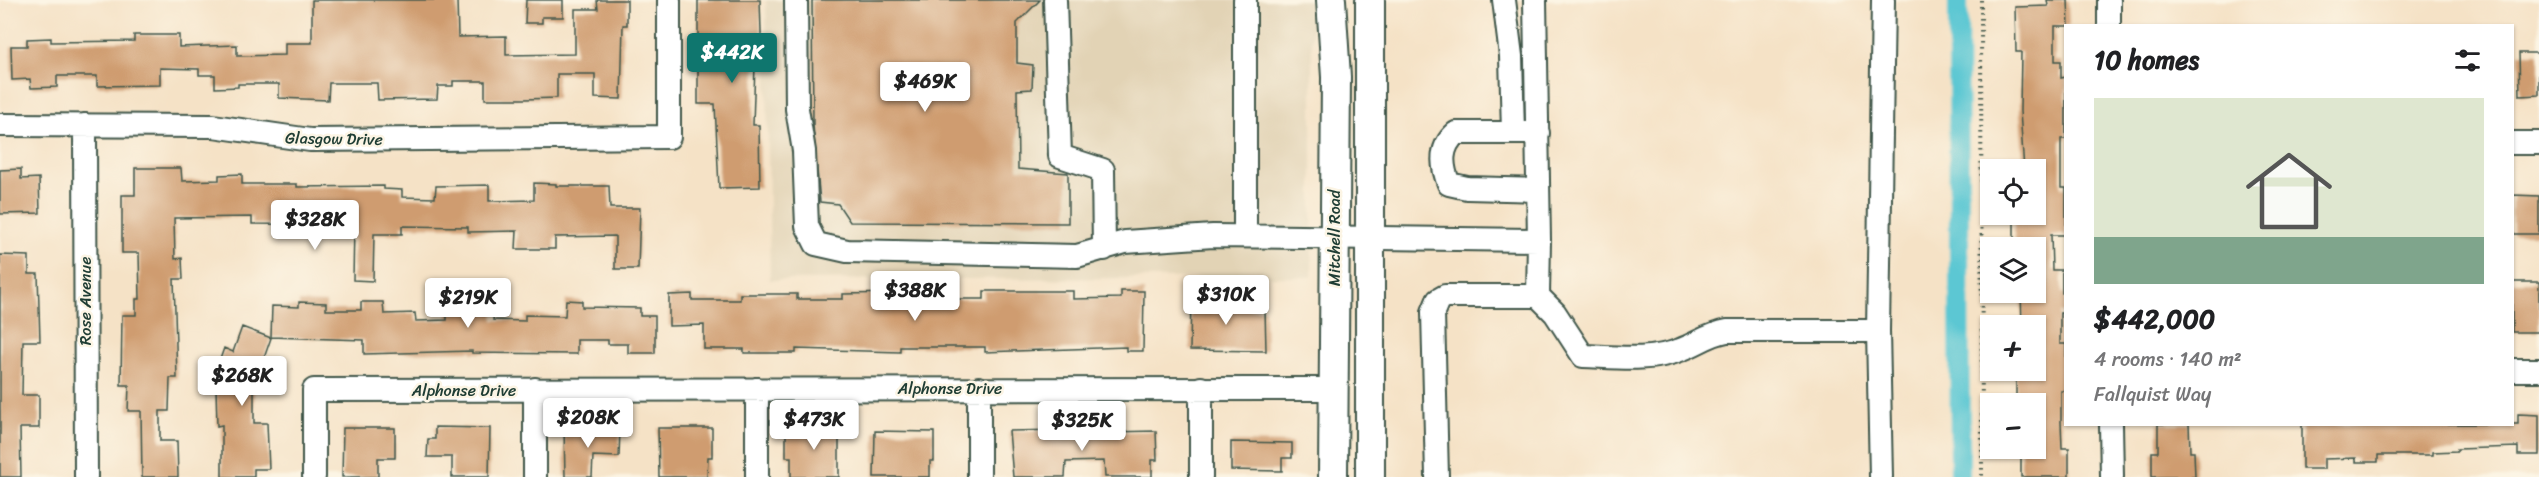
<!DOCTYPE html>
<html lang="en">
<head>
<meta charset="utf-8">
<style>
	body { margin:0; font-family:Sriracha,sans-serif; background:#f6f6f6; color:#202124; height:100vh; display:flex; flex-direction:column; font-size:22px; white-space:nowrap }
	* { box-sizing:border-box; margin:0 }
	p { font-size:20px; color:#757577 }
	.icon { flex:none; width:33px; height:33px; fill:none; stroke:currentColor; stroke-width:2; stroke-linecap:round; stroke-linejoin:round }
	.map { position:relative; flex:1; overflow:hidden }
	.drawer { position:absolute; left:2064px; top:24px; width:450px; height:402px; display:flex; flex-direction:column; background:#fff; border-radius:0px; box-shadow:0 2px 4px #0004 }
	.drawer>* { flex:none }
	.fabs { position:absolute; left:1980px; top:159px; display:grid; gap:12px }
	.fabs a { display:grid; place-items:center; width:66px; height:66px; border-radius:0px; background:#fff; box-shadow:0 2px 4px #0004; font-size:30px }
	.price { position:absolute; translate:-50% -51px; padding:0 14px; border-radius:6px; background:#fff; color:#222; font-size:20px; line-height:39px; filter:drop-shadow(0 2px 3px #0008) }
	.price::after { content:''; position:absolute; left:50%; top:36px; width:18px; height:14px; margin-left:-9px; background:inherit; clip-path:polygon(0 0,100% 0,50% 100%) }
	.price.active { background:#0f766e; color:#fff }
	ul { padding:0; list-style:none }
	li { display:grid; align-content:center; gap:12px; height:318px; padding:0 30px }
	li+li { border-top:2px solid #e0e0e0 }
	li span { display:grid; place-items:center; height:186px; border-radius:0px; color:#555 }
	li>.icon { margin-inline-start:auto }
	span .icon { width:108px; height:108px; fill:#fffc; stroke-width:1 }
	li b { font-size:26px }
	h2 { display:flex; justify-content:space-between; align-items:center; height:72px; padding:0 30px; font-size:26px }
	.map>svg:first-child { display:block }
</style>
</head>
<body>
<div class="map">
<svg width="2539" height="477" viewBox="0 0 2539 477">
	<rect width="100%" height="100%" fill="#fcf5e5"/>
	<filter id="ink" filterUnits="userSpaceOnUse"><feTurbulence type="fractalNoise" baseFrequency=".0167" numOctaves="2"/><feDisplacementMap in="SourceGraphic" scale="12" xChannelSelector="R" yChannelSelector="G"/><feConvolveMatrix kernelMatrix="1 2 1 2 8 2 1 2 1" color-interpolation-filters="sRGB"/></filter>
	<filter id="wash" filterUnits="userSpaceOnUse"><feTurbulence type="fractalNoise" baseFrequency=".008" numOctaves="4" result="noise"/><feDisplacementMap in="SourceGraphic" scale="24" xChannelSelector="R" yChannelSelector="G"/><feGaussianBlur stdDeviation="1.35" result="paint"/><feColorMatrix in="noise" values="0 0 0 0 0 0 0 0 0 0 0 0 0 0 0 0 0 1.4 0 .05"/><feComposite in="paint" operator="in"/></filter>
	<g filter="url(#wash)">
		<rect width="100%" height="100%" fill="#f5e2c6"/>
		<path fill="#e2d3b5" d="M766 0H1312V277L770 280Z"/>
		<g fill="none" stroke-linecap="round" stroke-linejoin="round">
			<path stroke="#5bc7d3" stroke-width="20" d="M1958 0 1960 477"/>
		</g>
		<g id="blocks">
			<path fill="#cf9c70" d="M312 0H457L458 37 506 36V55L575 54V9H598L597 0H627V25H623L621 99 595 98V74H557V98L524 99H485V81H453V86H438L437 99 378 100 377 83H329L328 100 279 98V84H238V87L215 88V75H199V69L160 68V85L97 86V76H57V87L31 88 30 79 12 80 11 46H27V39L51 38V42L134 41V35H179V47L237 45V56L285 55V43H312Z
				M526 0H563V17H542V23H525Z
				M698 0H760L762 65H755L753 125H759L760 187 719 188 715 104H698Z
				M812 0H1040L1017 23V63L1033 65 1032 89 1017 90 1018 169 1068 173V223L850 222 838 204 820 202 813 125Z
				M2047 0H2068L2069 26H2055V61H2061V78L2066 77V139H2061V188H2066V235H2051L2052 270H2062V293H2066V313H2060V344H2066V391H2061V422L2062 448H2069V477H2021V448H2036V404H2016V370H2036V326H2022L2021 292H2036V248H2014V220H2036V170H2024L2020 111 2021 52H2016L2015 7 2048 6Z
				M2519 53H2539V95L2520 96Z
				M135 168H181L182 181 219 180V175L242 174V184H297V187L384 186V189L402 190V197L435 198 436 186 489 185V201L534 200V183L556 184V186H609L610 208H640L638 269H615V236L555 237V249H516L517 231 468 232V227L402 226V234H374L373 281 353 280 354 225 252 224V217L174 218 175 259 182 258 183 279H174L177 378H170L169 411H160V441H177L178 477H142L141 411H128L129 385H121L122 315H136V299H140L139 253H122V195H135Z
				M21 169V179L39 178 40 213 0 214V170Z
				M2512 195 2539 196V234H2512Z
				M0 255 29 256V274H38L40 341H23L22 395H39V428H20L21 477H0Z
				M2512 282H2539V332H2512Z
				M984 291H1073V299L1121 298V291H1144L1143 351H1126V347L985 352V347H900V352L796 349V353H744V349H704V325L669 326V295L692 294V300H740V294H797V299H843V294L901 293V298L950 299H984Z
				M1191 296 1213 297V302L1248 301V309H1265L1266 351 1190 350Z
				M566 300 582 301V307L640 308V316H655V353H628V344H608V340H577V354L472 353V351L364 354V340L271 337 272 306 299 307V302L326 303V310H361V302H383L384 314 415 313 416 321 447 320V310H460V301L477 302V311H494L493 320 525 321V315L565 316Z
				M242 327 271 338 254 387V423H267L269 469H254V477H222V425L217 426 216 388 224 367 218 365 224 348 233 352Z
				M2518 414 2539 415V455H2518V447L2457 449V451L2433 452V455H2378V462H2356V458L2324 459V469H2302V424H2518Z
				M2158 424H2189L2190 452H2194L2195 477H2152V452H2158Z
				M839 426V477H791V457H786V427Z
				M435 427 490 428 489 477H452V457H427L428 439H435Z
				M564 427 620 429 619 457 593 456 592 477H565Z
				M343 428H395V458H378V477H342Z
				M658 428H712V457H708L707 477H659Z
				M1061 430V433L1156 431 1157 460H1152V477H1105L1104 461 1066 462 1065 477H1013L1009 431Z
				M875 431 934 432V461H930V477H874Z
				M1231 442 1292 443V458H1282V471L1231 470Z"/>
		</g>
	</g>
	<g filter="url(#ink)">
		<use href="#blocks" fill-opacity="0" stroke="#3f564a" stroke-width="1.5"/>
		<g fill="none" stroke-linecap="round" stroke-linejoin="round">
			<defs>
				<path id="minor" d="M796 0 797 109 804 151 807 226 816 244 847 251 1077 256 1125 242 1213 236 1539 240 1535 0
					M1055 0 1060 156 1103 170 1104 249
					M1245 0V236
					M1504 0 1511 56 1513 133
					M2109 26V0
					M0 125 213 126 310 140 669 137V0
					M85 125 86 477
					M1538 133H1456C1440 147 1441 165 1449 184L1467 188 1538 190
					M2512 143H2539
					M1539 240 1538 296 1555 313 1583 356C1614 357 1650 362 1680 350 1697 344 1709 334 1727 331H1878
					M2512 370H2539
					M979 388V477
					M1201 388V477
					M757 389V477
					M2111 424 2112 477
					M314 477V390L1334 389
					M535 477V389
					M1437 477 1433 312 1438 300 1445 296H1538
					M1881 477 1878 331 1883 0"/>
				<path id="major" d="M1331 0 1336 77 1333 477
					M1370 0V477"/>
			</defs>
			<use href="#minor" stroke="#3f564a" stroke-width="26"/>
			<use href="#major" stroke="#3f564a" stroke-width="32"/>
			<path stroke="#3f564a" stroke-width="4" stroke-dasharray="1.5 4.5" stroke-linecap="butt" d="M1981 0 1982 477"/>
			<use href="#minor" stroke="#fff" stroke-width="22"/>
			<use href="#major" stroke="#fff" stroke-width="28"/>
		</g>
	</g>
	<g text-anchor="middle" stroke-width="5" stroke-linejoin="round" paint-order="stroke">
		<g font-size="16" fill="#1f3d34" stroke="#fcf5e5">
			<text transform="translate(334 138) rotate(1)" y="6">Glasgow Drive</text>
			<text transform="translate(1334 238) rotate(-90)" y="6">Mitchell Road</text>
			<text transform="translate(85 301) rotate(-90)" y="6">Rose Avenue</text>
			<text x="950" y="394">Alphonse Drive</text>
			<text x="464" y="396">Alphonse Drive</text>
		</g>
	</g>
</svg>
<div class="fabs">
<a><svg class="icon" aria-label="locate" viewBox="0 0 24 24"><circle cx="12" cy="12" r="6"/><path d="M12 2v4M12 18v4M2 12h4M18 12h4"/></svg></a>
<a><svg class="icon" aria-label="layers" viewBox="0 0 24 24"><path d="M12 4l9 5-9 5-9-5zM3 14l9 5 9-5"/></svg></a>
<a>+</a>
<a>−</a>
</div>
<b class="price active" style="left:732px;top:84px">$442K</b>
<b class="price" style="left:925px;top:113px">$469K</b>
<b class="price" style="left:315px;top:251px">$328K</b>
<b class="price" style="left:915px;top:322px">$388K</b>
<b class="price" style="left:1226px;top:326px">$310K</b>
<b class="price" style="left:468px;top:329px">$219K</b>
<b class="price" style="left:242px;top:407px">$268K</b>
<b class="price" style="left:588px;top:449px">$208K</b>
<b class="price" style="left:814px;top:451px">$473K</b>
<b class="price" style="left:1082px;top:452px">$325K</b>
<section class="drawer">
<h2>10 homes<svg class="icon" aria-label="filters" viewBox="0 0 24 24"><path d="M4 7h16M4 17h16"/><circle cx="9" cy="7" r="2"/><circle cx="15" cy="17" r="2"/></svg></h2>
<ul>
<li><span style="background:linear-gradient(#dfe7d0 75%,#7fa58c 0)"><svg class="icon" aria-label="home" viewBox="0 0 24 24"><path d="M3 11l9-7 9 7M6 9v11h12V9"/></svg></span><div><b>$442,000</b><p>4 rooms · 140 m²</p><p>Fallquist Way</p></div></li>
</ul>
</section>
</div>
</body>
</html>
